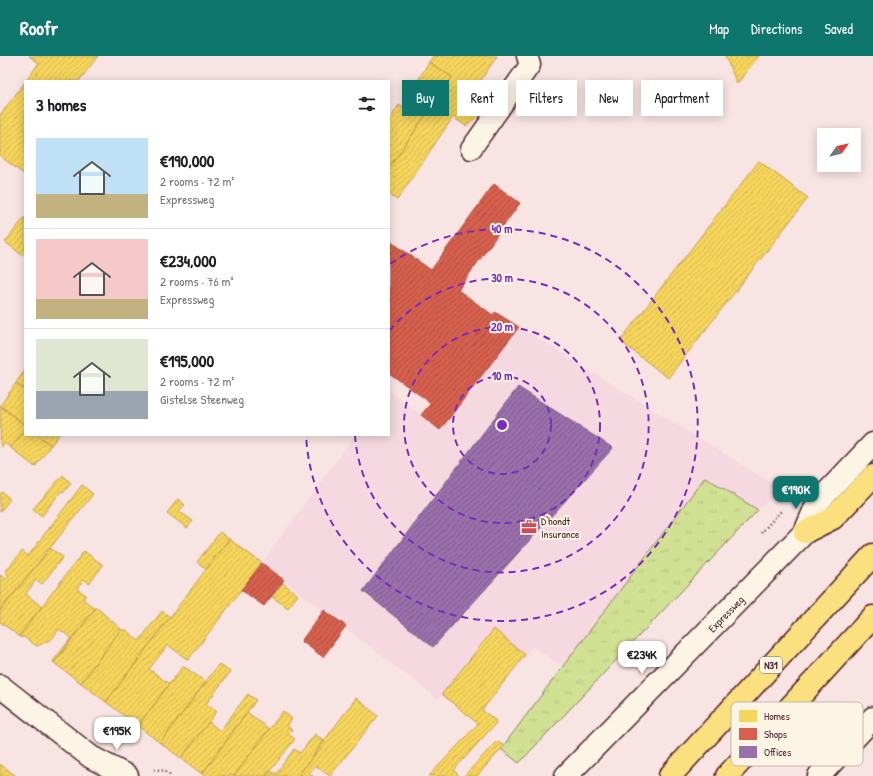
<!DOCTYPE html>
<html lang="en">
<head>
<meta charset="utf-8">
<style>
	body { margin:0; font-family:"Patrick Hand",sans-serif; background:#f6f6f6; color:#202124; height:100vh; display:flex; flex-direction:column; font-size:15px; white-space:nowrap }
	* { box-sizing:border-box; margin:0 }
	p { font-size:13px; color:#757577 }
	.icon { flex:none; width:22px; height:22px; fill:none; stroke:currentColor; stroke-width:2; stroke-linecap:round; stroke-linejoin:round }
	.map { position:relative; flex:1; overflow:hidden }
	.details { position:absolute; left:24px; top:24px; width:366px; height:356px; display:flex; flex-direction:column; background:#fff; border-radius:0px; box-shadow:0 2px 10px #0003 }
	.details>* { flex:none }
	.hud { position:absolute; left:402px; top:24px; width:380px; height:36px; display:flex; gap:8px }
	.needle { width:26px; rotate:56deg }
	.buttons { position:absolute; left:817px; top:72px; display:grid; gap:8px }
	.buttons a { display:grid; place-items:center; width:44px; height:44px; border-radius:0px; background:#fff; box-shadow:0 2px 10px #0003; font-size:20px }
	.price { position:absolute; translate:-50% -34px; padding:0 9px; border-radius:8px; background:#fff; color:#222; font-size:13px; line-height:26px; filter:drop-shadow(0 1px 2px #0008) }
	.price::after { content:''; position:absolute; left:50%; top:24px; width:12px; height:9px; margin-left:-6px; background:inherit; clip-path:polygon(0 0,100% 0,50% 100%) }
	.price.on { background:#0f766e; color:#fff }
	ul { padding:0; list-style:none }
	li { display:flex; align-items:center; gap:12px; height:100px; padding:0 12px }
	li+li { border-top:1px solid #e0e0e0 }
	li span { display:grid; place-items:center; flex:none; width:112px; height:80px; border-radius:0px; color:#555 }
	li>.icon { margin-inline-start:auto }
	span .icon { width:48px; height:48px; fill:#fffc; stroke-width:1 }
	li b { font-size:17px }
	h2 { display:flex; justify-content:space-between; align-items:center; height:48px; padding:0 12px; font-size:17px }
	.chip { padding:0 14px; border-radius:0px; background:#fff; box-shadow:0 2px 10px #0003; font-size:14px; line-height:36px }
	.chip.on { background:#0f766e; color:#fff }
	header { display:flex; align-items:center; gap:24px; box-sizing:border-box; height:56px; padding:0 20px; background:#0f766e; color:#fff }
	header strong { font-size:19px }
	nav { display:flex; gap:22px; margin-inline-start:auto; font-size:14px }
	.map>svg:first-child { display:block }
</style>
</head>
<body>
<header>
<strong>Roofr</strong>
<nav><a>Map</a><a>Directions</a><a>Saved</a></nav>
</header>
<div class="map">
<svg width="873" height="720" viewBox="0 0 873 720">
	<defs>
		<pattern id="grass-tufts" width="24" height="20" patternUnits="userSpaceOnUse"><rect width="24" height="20" fill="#d1e194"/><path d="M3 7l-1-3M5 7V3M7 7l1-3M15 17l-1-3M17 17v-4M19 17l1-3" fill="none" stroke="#b5c180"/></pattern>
		<pattern id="homes-hatch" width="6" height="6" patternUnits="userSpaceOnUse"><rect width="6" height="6" fill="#f6d55c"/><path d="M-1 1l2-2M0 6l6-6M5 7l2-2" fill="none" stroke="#d4b650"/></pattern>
		<pattern id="shops-hatch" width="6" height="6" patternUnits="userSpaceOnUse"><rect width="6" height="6" fill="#d6604d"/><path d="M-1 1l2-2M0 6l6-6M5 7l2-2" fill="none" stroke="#b04f40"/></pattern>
		<pattern id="offices-hatch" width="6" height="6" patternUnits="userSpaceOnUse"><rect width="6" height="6" fill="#9970ab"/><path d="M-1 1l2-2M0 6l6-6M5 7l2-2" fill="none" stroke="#7f5b8b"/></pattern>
	</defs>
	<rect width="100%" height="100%" fill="#f8e4e2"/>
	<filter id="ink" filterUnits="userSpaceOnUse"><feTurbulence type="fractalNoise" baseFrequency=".025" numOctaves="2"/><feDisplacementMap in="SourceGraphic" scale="8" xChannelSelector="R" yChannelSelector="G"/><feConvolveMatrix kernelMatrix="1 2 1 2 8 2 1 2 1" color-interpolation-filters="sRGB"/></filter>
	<g filter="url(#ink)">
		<path fill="#f5d8e0" d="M519 271 779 432 758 454 705 421 563 611 532 590 525 599 494 574 438 643 262 507 355 379H389V334L440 374Z"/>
		<path fill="url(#grass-tufts)" stroke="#8e8060" d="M705 421 758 454 519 707 501 693Z"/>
		<path fill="url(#homes-hatch)" stroke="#c29e4d" d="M29 0H98L79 25H26L39 7Z
			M433 0H497L477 30 488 37 484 52 480 58 466 70 453 61 397 144 389 138V112L452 21 429 6Z
			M725 0H759L737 28Z
			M429 6 452 21 389 112V65L399 49 402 51 406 45 403 43 415 25 417 26Z
			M25 26V119L0 100V59Z
			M759 105 808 142 668 322 620 285Z
			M25 161V195L22 199 5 186Z
			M25 314V334L16 327Z
			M16 327 25 334V369L0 350Z
			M1 350 25 369V373L11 392 4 387 2 391 0 389Z
			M25 373V379H37L51 389 35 411 11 392Z
			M37 379H59L51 389Z
			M63 419 71 427 64 436 61 435 42 460 33 453Z
			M82 429 93 438 0 555V519L6 523 9 520 5 516 22 495 28 500Z
			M2 436 10 443 0 456V439Z
			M178 443 185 449 179 455 193 465 187 472 167 457Z
			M220 476 229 483 206 513 197 506Z
			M229 483 262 507 188 604 168 589 149 613 169 628 138 670 106 646Z
			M50 492 63 501 42 528 36 524 26 538 42 551 19 580 0 566V555Z
			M84 495 103 509 89 528 84 523 77 533 86 539 83 543 95 553 54 607 53 605 71 582 59 573 52 583 37 590 22 580V582L19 580Z
			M283 527 298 539 288 552 272 541Z
			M96 551 121 573 81 627 54 607Z
			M162 555 170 561 106 646 81 627 121 573 124 575 125 573 139 585Z
			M494 573 525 599 482 654 495 664 496 667 454 714 459 720H429L478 668 442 638Z
			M219 608 230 616 206 648 217 655 181 702 160 687Z
			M183 610 206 626 160 687 138 670Z
			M248 638 256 644 202 718 181 702 209 666 220 675Z
			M356 642 378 660 330 720 315 710 309 717 313 720H298Z
			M283 655 292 663 287 670 292 674 288 678 295 683 266 720H234Z
			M247 656 269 673 234 720H205L202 718Z
			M315 678 325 685 298 720H266L270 715 276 718 294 693 300 697Z
			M497 685 504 690 477 720H464Z
			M0 708 16 720H0Z"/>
		<path fill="url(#shops-hatch)" stroke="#ac4c43" d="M494 128 520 147 458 234 493 259 495 256 519 271 440 374 421 359 431 347 389 317V184L431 214Z
			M262 507 284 524 264 550 241 534Z
			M324 554 346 570 323 601 301 585Z"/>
		<path fill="url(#offices-hatch)" stroke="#815885" d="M518 331 613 392 433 591 363 535Z"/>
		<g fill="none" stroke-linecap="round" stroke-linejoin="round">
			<defs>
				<path id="lane" d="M471 93 530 9 527 0"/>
				<path id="secondary" d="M0 630 91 701 127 720
					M566 720 805 476 818 446 873 388
					M819 720 873 662"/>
				<path id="highway" d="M805 476 833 462 873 420
					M670 720 873 499
					M727 720 873 561"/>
			</defs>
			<use href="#lane" stroke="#4a1f2b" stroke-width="23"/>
			<use href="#secondary" stroke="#4a1f2b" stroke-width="25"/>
			<use href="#highway" stroke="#4a1f2b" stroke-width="25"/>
			<path stroke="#4a1f2b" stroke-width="2.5" stroke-dasharray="1 3" stroke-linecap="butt" d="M761 477 782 454
				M154 713 165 715 172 720"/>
			<use href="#lane" stroke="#fcf5e5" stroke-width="20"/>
			<use href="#secondary" stroke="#fcf5e5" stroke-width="22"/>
			<use href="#highway" stroke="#fbe080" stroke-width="22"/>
		</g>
	</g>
	<g fill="none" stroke="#7b2cbf" stroke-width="2" stroke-dasharray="7 5">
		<circle cx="502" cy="369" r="49"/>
		<circle cx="502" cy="369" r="98"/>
		<path d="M389 275A147 147 0 1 1 355 379"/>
		<path d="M390 208A196 196 0 1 1 306 379"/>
	</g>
	<defs>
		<symbol id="office-bare" viewBox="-9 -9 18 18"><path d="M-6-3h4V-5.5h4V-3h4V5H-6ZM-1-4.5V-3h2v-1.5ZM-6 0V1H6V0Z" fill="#d1495b" stroke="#fcf5e5" stroke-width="2.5" paint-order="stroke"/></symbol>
	</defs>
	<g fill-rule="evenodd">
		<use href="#office-bare" x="518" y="460" width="22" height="22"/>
	</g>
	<g text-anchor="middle" stroke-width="4" stroke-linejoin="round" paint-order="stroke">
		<rect fill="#fcf5e5" stroke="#7f5f63" stroke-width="1" x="760" y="601" width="22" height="16" rx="3"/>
		<g font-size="10" font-weight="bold" fill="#4a1f2b">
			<text x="771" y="613">N31</text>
		</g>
		<g font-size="11" fill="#4a1f2b" stroke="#fcf5e5" text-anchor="start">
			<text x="541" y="469">D'hondt<tspan x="541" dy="13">Insurance</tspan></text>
		</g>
		<g font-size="11" fill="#4a1f2b" stroke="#fcf5e5">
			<text transform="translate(726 558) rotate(-46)" y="4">Expressweg</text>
		</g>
	</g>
	<rect x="731" y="646" width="132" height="64" rx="6" fill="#fcf5e5" stroke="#c7b5ad" stroke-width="1"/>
	<rect x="739" y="654" width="18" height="12" fill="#f6d55c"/>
	<rect x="739" y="672" width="18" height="12" fill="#d6604d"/>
	<rect x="739" y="690" width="18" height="12" fill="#9970ab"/>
	<g font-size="11" fill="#4a1f2b">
		<text x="764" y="664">Homes</text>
		<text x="764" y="682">Shops</text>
		<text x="764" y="700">Offices</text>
	</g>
	<circle cx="502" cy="369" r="6" fill="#7b2cbf" stroke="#fcf5e5" stroke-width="2"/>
	<g font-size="12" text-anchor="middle" font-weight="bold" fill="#7b2cbf" stroke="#fcf5e5" stroke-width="4" stroke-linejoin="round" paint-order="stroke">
		<text x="502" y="177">40 m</text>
		<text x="502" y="226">30 m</text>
		<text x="502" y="275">20 m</text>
		<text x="502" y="324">10 m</text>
	</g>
</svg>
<div class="buttons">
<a><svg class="needle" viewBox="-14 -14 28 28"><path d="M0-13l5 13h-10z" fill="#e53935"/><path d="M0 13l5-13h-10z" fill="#757577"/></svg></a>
</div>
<b class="price on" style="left:796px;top:454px">€190K</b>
<b class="price" style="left:642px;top:619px">€234K</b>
<b class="price" style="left:117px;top:695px">€195K</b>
<div class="hud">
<a class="chip on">Buy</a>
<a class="chip">Rent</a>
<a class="chip">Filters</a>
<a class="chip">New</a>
<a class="chip">Apartment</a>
</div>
<section class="details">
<h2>3 homes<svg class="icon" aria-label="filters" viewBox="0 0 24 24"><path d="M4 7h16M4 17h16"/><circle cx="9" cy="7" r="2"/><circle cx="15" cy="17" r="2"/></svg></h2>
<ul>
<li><span style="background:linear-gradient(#bfe0f5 70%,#c2b280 0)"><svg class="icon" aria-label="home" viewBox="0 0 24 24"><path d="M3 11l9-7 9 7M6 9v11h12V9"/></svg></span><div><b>€190,000</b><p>2 rooms · 72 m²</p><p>Expressweg</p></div></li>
<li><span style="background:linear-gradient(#f6c9c9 75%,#c2b280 0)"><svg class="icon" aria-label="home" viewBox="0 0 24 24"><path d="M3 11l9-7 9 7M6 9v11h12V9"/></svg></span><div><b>€234,000</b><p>2 rooms · 76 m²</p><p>Expressweg</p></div></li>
<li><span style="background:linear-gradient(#dfe7d0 65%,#9aa5b1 0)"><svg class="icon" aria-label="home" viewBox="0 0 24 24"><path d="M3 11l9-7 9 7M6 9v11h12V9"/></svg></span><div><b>€195,000</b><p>2 rooms · 72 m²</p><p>Gistelse Steenweg</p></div></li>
</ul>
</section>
</div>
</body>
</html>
